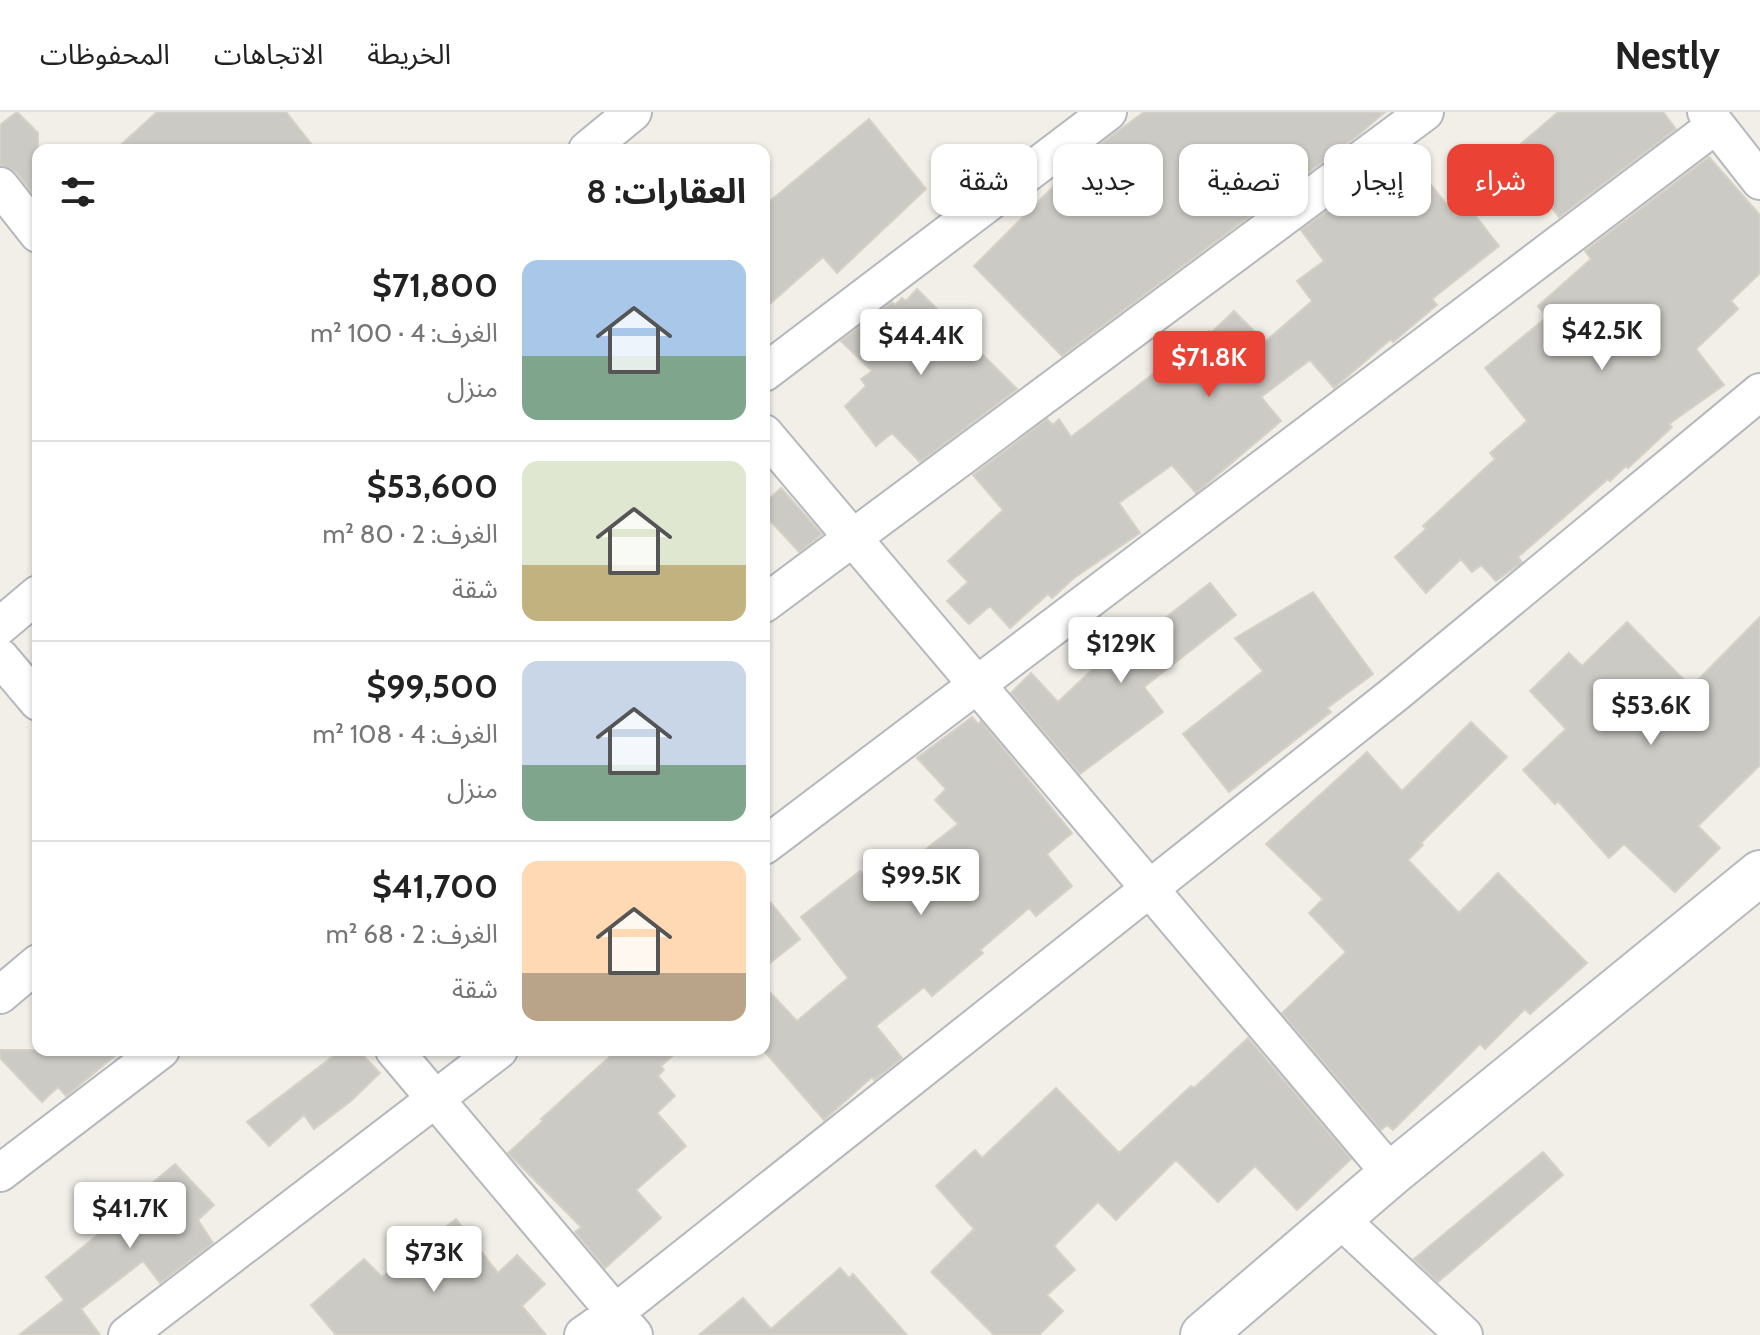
<!DOCTYPE html>
<html lang="ar">
<head>
<meta charset="utf-8">
<style>
	body { margin:0; font-family:Cabin,"Noto Sans Arabic",sans-serif; background:#f2f2f2; color:#222; direction:rtl; height:100vh; display:flex; flex-direction:column; font-size:30px; white-space:nowrap }
	* { box-sizing:border-box; margin:0 }
	p { font-size:26px; color:#767676 }
	.icon { flex:none; width:44px; height:44px; fill:none; stroke:currentColor; stroke-width:2; stroke-linecap:round; stroke-linejoin:round }
	.map { position:relative; flex:1; overflow:hidden; direction:ltr }
	.drawer { position:absolute; left:32px; top:32px; width:738px; height:912px; display:flex; flex-direction:column; background:#fff; border-radius:16px; box-shadow:0 2px 6px #0004; direction:rtl }
	.drawer>* { flex:none }
	.top-card { position:absolute; left:794px; top:32px; width:760px; height:72px; direction:rtl; display:flex; gap:16px }
	.price { position:absolute; translate:-50% -68px; padding:0 18px; border-radius:8px; background:#fff; color:#222; font-size:26px; line-height:52px; filter:drop-shadow(0 2px 4px #0008) }
	.price::after { content:''; position:absolute; left:50%; top:48px; width:24px; height:18px; margin-left:-12px; background:inherit; clip-path:polygon(0 0,100% 0,50% 100%) }
	.price.current { background:#ea4335; color:#fff }
	ul { padding:0; list-style:none }
	li { display:flex; align-items:center; gap:24px; height:200px; padding:0 24px }
	li+li { border-top:2px solid #e0e0e0 }
	li span { display:grid; place-items:center; flex:none; width:224px; height:160px; border-radius:16px; color:#555 }
	li>.icon { margin-inline-start:auto }
	span .icon { width:96px; height:96px; fill:#fffc; stroke-width:1 }
	li b { font-size:34px }
	h2 { display:flex; justify-content:space-between; align-items:center; height:96px; padding:0 24px; font-size:34px }
	.pill { padding:0 28px; border-radius:16px; background:#fff; box-shadow:0 2px 6px #0004; font-size:28px; line-height:72px }
	.pill.current { background:#ea4335; color:#fff }
	header { display:flex; align-items:center; gap:48px; box-sizing:border-box; height:112px; padding:0 40px; background:#fff; border-bottom:2px solid #e0e0e0 }
	header strong { font-size:38px }
	nav { display:flex; gap:44px; margin-inline-start:auto; font-size:28px }
	.map>svg:first-child { display:block }
</style>
</head>
<body>
<header>
<strong>Nestly</strong>
<nav><a>الخريطة</a><a>الاتجاهات</a><a>المحفوظات</a></nav>
</header>
<div class="map">
<svg width="1760" height="1223" viewBox="0 0 1760 1223">
	<rect width="100%" height="100%" fill="#f1efe8"/>
	<path fill="#cccac5" stroke="#d6d1c6" stroke-width="2" d="M17 0 38 21V88L16 60 0 53V13Z
		M157 0H286L316 38H115Z
		M1144 0H1385L1357 24 1276 85 1274 83 1259 97 1062 244 974 154 1057 71 1054 68 1055 66Z
		M1558 0H1663L1676 17 1559 105 1514 45 1524 36 1521 32Z
		M869 7 926 77 837 161 823 145 764 197V94Z
		M1709 45 1760 103V161L1731 189 1738 197 1696 237 1724 273 1669 312 1672 315 1628 356 1626 354 1610 369 1608 367 1518 445 1522 450 1496 469 1481 453 1472 460 1461 447 1426 481 1395 445 1426 417 1423 414 1495 347 1490 341 1527 309 1485 256 1547 205 1538 194 1591 147 1585 139Z
		M1421 60 1456 104 1467 93 1499 134 1432 187 1437 193 1393 230 1391 227 1334 276 1310 248 1261 285 1281 309 1196 381 1172 353 1119 391 1140 421 1074 466 1052 486 1048 482 1010 516 990 494 969 512 947 489 968 470 948 449 1003 398 973 363 1047 307 1053 313 1059 307 1071 325 1209 219 1211 221 1234 199 1265 230 1312 189 1297 169 1324 149 1301 118 1355 79 1370 99Z
		M917 177 1017 277 920 350 892 321 876 334 845 294 866 274 861 267 872 259 841 229 892 190 895 193 902 186 906 189Z
		M781 376 822 422 799 440 764 402V392Z
		M1210 471 1236 503 1144 575 1163 600 1080 662 1011 581 1031 561 1058 590 1113 538 1118 543Z
		M1313 480 1373 562 1327 596 1331 600 1229 680 1183 622 1263 559 1235 526Z
		M1760 505V653L1698 714 1720 736 1675 780 1624 732 1609 746 1558 689 1555 692 1523 658 1566 617 1530 579 1569 541 1582 554 1627 510 1691 575Z
		M972 605 978 612 981 609 1072 721 1047 742 1072 774 1036 804 1029 796 980 838 983 841 932 884 924 875 876 914 902 946 874 968 872 965 824 1008 764 939V874L797 909 848 866 801 805 860 759 863 762 868 757 878 768 900 752 903 755 958 712 935 688 946 677 917 646Z
		M1471 610 1507 645 1421 731 1423 733 1408 748 1459 801 1498 761 1587 851 1530 902 1525 897 1485 937 1480 932 1393 1018 1387 1013 1381 1018 1282 901 1346 840 1309 801 1323 787 1266 732 1367 640 1402 679Z
		M764 782 800 827 764 856Z
		M1248 926 1351 1047 1297 1098 1255 1054 1218 1090 1176 1048 1116 1108 1098 1090 1054 1134 1075 1158 1047 1183 1063 1199 1039 1223H994L931 1160 974 1117 936 1074 975 1038 982 1046 1056 976 1119 1041 1191 974 1194 976Z
		M0 938H122L66 984 58 975 42 990 0 946Z
		M346 938H358L380 961 351 989 314 1017 304 1003 269 1034 247 1010 340 939 342 942Z
		M617 938H679L661 954 664 958 658 964 675 984 657 1001 686 1034 636 1078 661 1106 605 1156 575 1120 581 1115 508 1041 543 1009 541 1007Z
		M1543 1040 1563 1063 1438 1170 1414 1147Z
		M175 1052 214 1093 198 1108 213 1131 160 1171 143 1149 81 1197 100 1223H19L64 1188 46 1165 117 1107 114 1103Z
		M456 1107 498 1161 517 1143 545 1172 522 1194 546 1223H336L311 1193 364 1147 382 1165Z
		M840 1156 849 1166 853 1162 907 1223H699L743 1186 771 1217Z"/>
	<g fill="none" stroke-linecap="round" stroke-linejoin="round">
		<defs>
			<path id="street" d="M1706 0 1760 69
				M587 38 633 0
				M0 74 38 122
				M764 261 1108 0
				M764 321 1391 1062
				M764 492 1425 0
				M0 514 38 482
				M0 545 38 590
				M764 734 1716 13
				M0 883 38 851
				M394 938 634 1223
				M0 1061 161 938
				M1340 1107 1464 1223
				M127 1223 499 938
				M583 1223 616 1200 1396 581 1760 280"/>
			<path id="secondary" d="M1203 1223 1391 1062 1760 761"/>
		</defs>
		<use href="#street" stroke="#b5b8bc" stroke-width="40"/>
		<use href="#secondary" stroke="#b6babf" stroke-width="48"/>
		<use href="#street" stroke="#fff" stroke-width="36"/>
		<use href="#secondary" stroke="#fff" stroke-width="44"/>
	</g>
</svg>
<b class="price" style="left:1602px;top:260px">$42.5K</b>
<b class="price" style="left:921px;top:265px">$44.4K</b>
<b class="price current" style="left:1209px;top:287px">$71.8K</b>
<b class="price" style="left:1121px;top:573px">$129K</b>
<b class="price" style="left:1651px;top:635px">$53.6K</b>
<b class="price" style="left:921px;top:805px">$99.5K</b>
<b class="price" style="left:130px;top:1138px">$41.7K</b>
<b class="price" style="left:434px;top:1182px">$73K</b>
<div class="top-card">
<a class="pill current">شراء</a>
<a class="pill">إيجار</a>
<a class="pill">تصفية</a>
<a class="pill">جديد</a>
<a class="pill">شقة</a>
</div>
<section class="drawer">
<h2>العقارات: 8<svg class="icon" aria-label="filters" viewBox="0 0 24 24"><path d="M4 7h16M4 17h16"/><circle cx="9" cy="7" r="2"/><circle cx="15" cy="17" r="2"/></svg></h2>
<ul>
<li><span style="background:linear-gradient(#a9c7e8 60%,#7fa58c 0)"><svg class="icon" aria-label="home" viewBox="0 0 24 24"><path d="M3 11l9-7 9 7M6 9v11h12V9"/></svg></span><div><b>$71,800</b><p>الغرف: 4 · 100 m²</p><p>منزل</p></div></li>
<li><span style="background:linear-gradient(#dfe7d0 65%,#c2b280 0)"><svg class="icon" aria-label="home" viewBox="0 0 24 24"><path d="M3 11l9-7 9 7M6 9v11h12V9"/></svg></span><div><b>$53,600</b><p>الغرف: 2 · 80 m²</p><p>شقة</p></div></li>
<li><span style="background:linear-gradient(#c9d6e8 65%,#7fa58c 0)"><svg class="icon" aria-label="home" viewBox="0 0 24 24"><path d="M3 11l9-7 9 7M6 9v11h12V9"/></svg></span><div><b>$99,500</b><p>الغرف: 4 · 108 m²</p><p>منزل</p></div></li>
<li><span style="background:linear-gradient(#ffd9b3 70%,#b9a48a 0)"><svg class="icon" aria-label="home" viewBox="0 0 24 24"><path d="M3 11l9-7 9 7M6 9v11h12V9"/></svg></span><div><b>$41,700</b><p>الغرف: 2 · 68 m²</p><p>شقة</p></div></li>
</ul>
</section>
</div>
</body>
</html>
